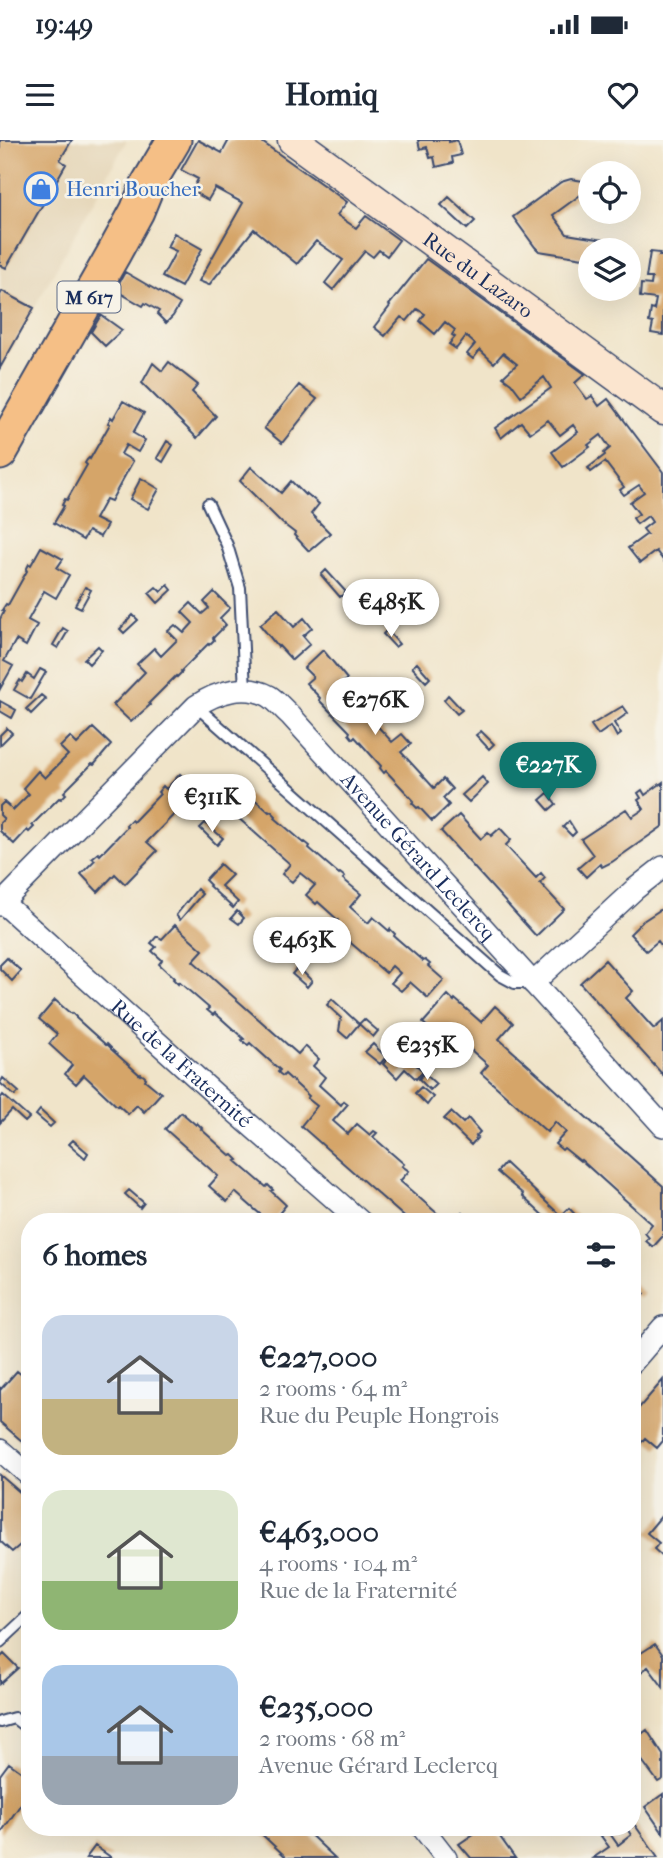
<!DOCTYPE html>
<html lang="en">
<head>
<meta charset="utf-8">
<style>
	body { margin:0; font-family:"IM FELL French Canon",serif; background:#f2f2f3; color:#1f2937; height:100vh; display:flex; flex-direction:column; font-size:26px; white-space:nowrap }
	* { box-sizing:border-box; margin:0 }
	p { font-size:23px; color:#747a83 }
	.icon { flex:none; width:38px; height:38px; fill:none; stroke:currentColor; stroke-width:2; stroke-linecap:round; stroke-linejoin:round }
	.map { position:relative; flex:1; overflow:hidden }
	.side { position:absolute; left:21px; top:1073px; width:620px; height:623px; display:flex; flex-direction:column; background:#fff; border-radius:28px; box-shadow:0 7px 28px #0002 }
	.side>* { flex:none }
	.fabs { position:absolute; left:578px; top:21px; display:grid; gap:14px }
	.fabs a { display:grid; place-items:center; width:63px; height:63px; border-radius:50%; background:#fff; box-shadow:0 7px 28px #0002; font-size:35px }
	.price { position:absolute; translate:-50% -60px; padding:0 16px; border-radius:24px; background:#fff; color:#222; font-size:23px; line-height:46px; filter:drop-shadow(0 2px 4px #0008) }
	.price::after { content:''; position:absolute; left:50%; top:42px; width:21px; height:16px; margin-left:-10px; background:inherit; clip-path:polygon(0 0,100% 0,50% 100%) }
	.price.current { background:#0f766e; color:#fff }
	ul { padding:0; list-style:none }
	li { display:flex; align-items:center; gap:21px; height:175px; padding:0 21px }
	li span { display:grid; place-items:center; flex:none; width:196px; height:140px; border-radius:21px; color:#555 }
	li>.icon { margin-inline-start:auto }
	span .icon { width:84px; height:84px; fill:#fffc; stroke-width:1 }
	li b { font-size:30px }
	h2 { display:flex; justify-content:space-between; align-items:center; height:84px; padding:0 21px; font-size:30px }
	.status { display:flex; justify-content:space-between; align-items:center; height:49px; padding:0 35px; background:#fff; direction:ltr }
	.status svg { height:19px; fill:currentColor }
	header { display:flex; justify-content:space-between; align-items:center; height:91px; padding:0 21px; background:#fff; font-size:32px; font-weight:700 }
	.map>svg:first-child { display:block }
</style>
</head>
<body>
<div class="status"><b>19:49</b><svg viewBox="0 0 49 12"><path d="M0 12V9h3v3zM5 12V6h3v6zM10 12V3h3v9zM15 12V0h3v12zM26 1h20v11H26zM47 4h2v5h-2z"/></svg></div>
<header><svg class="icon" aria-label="menu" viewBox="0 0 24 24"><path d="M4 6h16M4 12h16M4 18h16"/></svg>Homiq<svg class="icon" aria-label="heart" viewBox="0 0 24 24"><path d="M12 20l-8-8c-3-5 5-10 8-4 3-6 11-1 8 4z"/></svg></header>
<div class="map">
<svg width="663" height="1718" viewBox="0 0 663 1718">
	<rect width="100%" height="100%" fill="#f7f3e8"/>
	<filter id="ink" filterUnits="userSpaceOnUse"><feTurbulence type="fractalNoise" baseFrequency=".0143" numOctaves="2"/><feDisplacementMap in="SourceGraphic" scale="14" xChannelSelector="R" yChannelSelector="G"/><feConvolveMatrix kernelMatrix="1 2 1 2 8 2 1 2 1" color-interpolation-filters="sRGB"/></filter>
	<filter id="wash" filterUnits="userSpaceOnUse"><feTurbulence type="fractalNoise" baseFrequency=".00686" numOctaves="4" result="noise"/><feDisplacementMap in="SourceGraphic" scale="28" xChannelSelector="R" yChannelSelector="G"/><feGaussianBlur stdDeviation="1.57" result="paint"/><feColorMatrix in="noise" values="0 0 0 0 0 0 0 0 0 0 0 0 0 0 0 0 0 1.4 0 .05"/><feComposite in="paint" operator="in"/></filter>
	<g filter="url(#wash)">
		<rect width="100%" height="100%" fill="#f0e4c9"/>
		<path fill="#e5d6b8" d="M0 0H127L34 168 0 149Z"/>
		<g id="blocks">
			<path fill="#d5a569" d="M0 0H72L60 20 66 24 6 128 0 125Z
				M198 0 222 13 229 0H259L347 62 337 75 356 88 366 76 399 100 387 116 379 110 373 117 365 111 333 150 325 143 343 120 316 101 297 124 254 89 209 145 199 141 243 63 215 48 208 60 192 51 198 39 181 30Z
				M418 0H449V2L457 0 461 15 452 17 453 23 436 27 434 17 430 18 427 7 420 9Z
				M571 39 583 41 590 48 553 75 567 94 616 102 613 110H590V119L539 111 535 107 513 77 561 42Z
				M449 57 475 81 467 89 441 65Z
				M174 93 202 109 181 147 162 137 176 111 167 107Z
				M650 112 660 113 659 116H663V195L651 193 653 183 649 182 651 169 654 170 656 159 640 157 641 144 651 145 652 138H646Z
				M426 119 585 234 575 243 587 259 592 256 599 266 608 259 663 332V420L656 411 640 423 628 408 647 394 643 389 652 382 648 376 637 384 633 378 639 374 630 362 644 352 639 345 624 355 620 350 624 347 605 322 591 332 588 328 605 315 604 313 610 308 601 295 588 305 590 307 563 327 552 312 578 292 573 285 560 295 548 280 530 293 521 282 501 298 495 288 551 248 544 237 521 256 511 243 503 237 517 224 503 213 494 223 480 210 473 219 467 214 475 204 466 196 456 209 449 204 455 197 452 195 455 190 445 182 435 194 420 181 425 174 417 169 407 181 401 177 385 196 374 187 390 166 389 165Z
				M125 132 180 164 173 176 166 183 157 174 159 171 145 163 143 166 115 150Z
				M2 151 34 168 0 228V155Z
				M101 175 122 190 105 206 91 192Z
				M169 222 198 245 192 252 216 276 197 298 142 243 153 223 162 231Z
				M299 245 317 259 282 303 264 288Z
				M123 261 144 273 133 293 145 300 138 312 126 305 121 314 133 321 111 361 106 359 95 379 107 385 100 397 88 391 83 400 54 383 64 366 62 365 65 359 67 360 87 325 85 323 87 320 89 318 90 319 110 284 108 283 111 277 113 279Z
				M167 301 173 305 163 322 157 318Z
				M251 327 281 353 291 341 305 355 306 353 319 364 311 374 330 393 309 411 294 395 295 393 282 383 240 341Z
				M141 338 159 349 148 369 130 359Z
				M41 407 63 419 57 428 69 435 56 458 44 451 28 480 37 485 26 506 16 500 4 521 13 526 0 549V479L4 471 2 470 6 464 8 465 27 431 26 430 29 424 31 425Z
				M326 430 346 452 340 457 321 435Z
				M168 445 172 450 158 463 149 453 156 447 161 452Z
				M85 447 91 450 81 468 75 465Z
				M214 452 230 468 220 478 226 485 213 498 214 500 209 505 208 504 181 531 182 532 177 537 176 536 149 563 150 565 131 582 113 565 145 532 137 524 154 508 161 516 177 500 168 491 175 485 184 493 193 483 182 472 191 463 202 474 209 468 204 462Z
				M278 469 294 487 304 478 312 488 303 496 310 504 292 520 279 506 278 507 260 485Z
				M133 475 138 480 124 493 120 489Z
				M63 488 68 491 58 508 53 505Z
				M387 490 399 504 395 507 383 494Z
				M98 506 102 510 89 524 84 519Z
				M323 510 347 539 340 545 392 602 402 594 411 604 401 612 434 648 443 639 452 649 443 658 449 665 432 681 419 667 417 668 412 663 414 661 386 631 384 633 380 628 381 626 355 597 353 599 349 594 350 592 319 560 320 558 306 543 313 537 304 528Z
				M417 523 430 538 426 542 412 527Z
				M40 529 46 532 30 559 14 550 20 540 22 542 27 534 34 539Z
				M41 555 46 559 31 574 26 569Z
				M448 555 462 570 457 574 444 560Z
				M0 561 16 570 12 578 0 571Z
				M623 566 628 573 614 583 621 594 617 597 611 586 598 595 591 585Z
				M7 588 12 593 0 605V595Z
				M93 588 111 605 94 625 92 624 64 652 66 654 61 659 59 658 32 685 34 687 29 692 27 690 14 704 0 691V683L4 679 0 675V666L4 662 13 670 29 654 23 648 38 631 45 638 68 615 60 607 70 597 77 604Z
				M481 591 494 604 489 609 476 595Z
				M180 634 197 651 147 702 157 711 125 744 115 734 98 752 81 734 95 720 92 718 98 713 100 715 127 687 126 685 131 680 133 682 160 654 158 652 163 646 166 649Z
				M482 637 488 644 469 662 462 655Z
				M663 642V686L612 722 602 727 600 724 586 737 578 728 593 715 581 699 626 669 632 677 644 669 638 660 641 658 638 653 642 650 645 655Z
				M244 650 269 672 271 671 276 676 275 678 304 703 305 702 310 706 309 708 339 734 340 733 345 737 343 739 361 754 350 767 368 783 373 777 389 791 390 789 395 794 394 796 423 821 425 820 430 824 428 826 444 840 428 858 410 842 401 851 391 843 400 833 392 826 386 833 332 787 338 780 318 762 316 764 306 755 315 745 300 733 292 742 282 734 290 724 227 668Z
				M548 653 556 664 549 670 540 660Z
				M459 675 481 699 488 692 491 696 500 688 511 700 506 705 508 708 536 738 541 733 545 738 540 743 564 769 536 796 441 691Z
				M569 681 576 692 572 696 563 687Z
				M205 683 223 698 217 705 200 688Z
				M220 724 232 735 221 746 238 762 233 768 209 746 210 745 205 740Z
				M197 749 202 754 180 780 176 775Z
				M663 768V808L658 801 646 811 630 794 643 781Z
				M237 771 244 778 239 784 231 778Z
				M175 785 203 810 193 821 298 914 305 906 319 919 313 926 325 937 319 945 341 965 344 961 348 964 333 981 348 994 357 984 370 995 374 991 377 993 373 997 404 1024 402 1026 409 1031 400 1041 447 1082H410L301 986 317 966 307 958 309 956 285 934 283 936 280 934 278 932 280 930 250 903 248 905 245 903 242 900 244 899 215 873 213 875 207 870 209 868 179 842 178 844 173 839 174 838 159 824 162 820 152 811 156 807 151 803 157 796 162 799Z
				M265 796 279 809 273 815 259 803Z
				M7 818 21 831 12 841 0 829V825Z
				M605 820 633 851 626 858 654 889 663 881V935L580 843Z
				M298 827 312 841 307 847 292 834Z
				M448 855 454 861 455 859 481 882 495 866 504 874 513 883 499 899 663 1046V1096L653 1107 646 1101 649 1098 645 1093 652 1084 581 1020 580 1021 564 1008 562 1010 555 1004 566 992 555 982 547 992 481 933 488 925 471 910 464 918 448 905 455 897 448 890 441 898 423 883Z
				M332 859 359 884 347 898 339 891 341 878 327 865Z
				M55 860 71 874 72 873 76 877V878L106 905 107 904 111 908V909L140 935 141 934 144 936 146 938 145 940 161 953 144 972 137 965 128 974 118 965 117 966 84 935 76 944 65 934 72 925 49 904 57 894 39 879Z
				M364 879 378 891 373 897 359 884Z
				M373 904 386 917 380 924 365 912Z
				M404 914 423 931 416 939 405 929 397 938 383 924 391 915 398 921Z
				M424 933 436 944 430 950 419 939Z
				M3 938 19 952 15 956 0 943Z
				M421 947 433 957 427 965 415 953Z
				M3 955 29 978 25 982 12 970 0 983V959Z
				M40 970 54 983 50 987 36 975Z
				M181 972 196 985 197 983 202 988 201 989 231 1016 233 1015 238 1020 236 1021 266 1047 268 1045 273 1050 271 1051 286 1065 272 1082H269L235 1052 227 1062 209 1046 218 1036 165 989Z
				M451 972 463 983 468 978 480 992 476 996 478 997 471 1005 444 979Z
				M73 1000 88 1013 85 1018 69 1004Z
				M505 1023 561 1076 569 1068 582 1082H550L522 1056 523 1054 497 1032Z
				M129 1050 144 1063 140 1068 125 1054Z
				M462 1072 473 1082H454Z
				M632 1142 644 1154 639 1159 632 1152Z
				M17 1231 30 1242V1308L0 1282V1248L1 1249Z
				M663 1240V1301L657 1308 645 1298 638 1306 632 1301V1276Z
				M0 1335 30 1361V1401L27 1399 12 1412 0 1401Z
				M663 1374V1417L654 1409 659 1403 647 1393Z
				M635 1504 641 1513 655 1504 663 1515V1547L648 1527 637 1535 638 1536 632 1541V1507Z
				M4 1514 18 1528 0 1544V1518Z
				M647 1590 663 1615V1639L658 1642 632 1607V1601Z
				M9 1623 30 1638V1651L0 1694V1635Z
				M663 1654V1693L645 1667Z
				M632 1681 658 1718H593L609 1707 601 1696 608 1691 618 1705 631 1695 626 1687H632Z
				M254 1687H302L335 1718H287Z
				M484 1687H493L515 1718H471L459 1704Z
				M95 1706 112 1718H86Z"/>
		</g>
	</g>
	<g filter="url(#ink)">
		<use href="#blocks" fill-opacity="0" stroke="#3b4a6e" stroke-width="2"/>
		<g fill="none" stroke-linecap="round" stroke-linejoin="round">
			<defs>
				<path id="lane" d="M208 364 227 405 240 448 245 550
					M196 566 500 835 515 843H533
					M0 1502 30 1474
					M0 1582 14 1578 30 1590"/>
				<g id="street">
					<path id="s1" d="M3 763 217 956 361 1082"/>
					<path id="s2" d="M0 765 196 566C217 552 245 543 269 556 277 561 283 569 290 575L663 986"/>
					<path d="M533 843 635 749 663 727"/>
					<path d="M632 1223 663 1187"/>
					<path d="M0 1310 30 1336"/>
					<path d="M422 1687 446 1718"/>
				</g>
				<g id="secondary">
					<path id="s3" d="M293 0 663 270"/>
				</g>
				<path id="primary" d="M0 313 114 113 137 71 148 44 174 0"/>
			</defs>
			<use href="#lane" stroke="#3b4a6e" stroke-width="14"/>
			<use href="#street" stroke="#3b4a6e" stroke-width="24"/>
			<use href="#secondary" stroke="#3b4a6e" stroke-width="33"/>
			<use href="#primary" stroke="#3b4a6e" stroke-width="37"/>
			<use href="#lane" stroke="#fff" stroke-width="10"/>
			<use href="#street" stroke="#fff" stroke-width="21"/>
			<use href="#secondary" stroke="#fbe5cf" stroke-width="30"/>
			<use href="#primary" stroke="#f5bf86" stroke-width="33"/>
		</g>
	</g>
	<defs>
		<symbol id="shop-ring" viewBox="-11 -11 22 22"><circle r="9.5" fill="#f7f3e8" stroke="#3f7fe0" stroke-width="1.5"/><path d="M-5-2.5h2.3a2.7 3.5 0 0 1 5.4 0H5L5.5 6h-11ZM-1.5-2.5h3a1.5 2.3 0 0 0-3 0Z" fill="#3f7fe0"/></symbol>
	</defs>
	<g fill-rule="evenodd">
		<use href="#shop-ring" x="22" y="30" width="38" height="38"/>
	</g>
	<g text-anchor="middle" stroke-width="5" stroke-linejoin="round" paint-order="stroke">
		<rect fill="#f7f3e8" stroke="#5d6a87" stroke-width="2" x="57.5" y="141.5" width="63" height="31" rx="5"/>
		<g font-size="19" font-weight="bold" fill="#1b2f5e">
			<text x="89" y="164">M 617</text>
		</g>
		<g font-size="21" fill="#366cbe" stroke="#f7f3e8" text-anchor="start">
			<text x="66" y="56">Henri Boucher</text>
		</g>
		<g font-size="21" fill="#1b2f5e" stroke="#f7f3e8">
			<text dy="7" stroke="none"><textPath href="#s3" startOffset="229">Rue du Lazaro</textPath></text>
			<text dy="7" stroke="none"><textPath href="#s2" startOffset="576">Avenue Gérard Leclercq</textPath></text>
			<text dy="7" stroke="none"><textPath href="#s1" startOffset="240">Rue de la Fraternité</textPath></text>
		</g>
	</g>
</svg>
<div class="fabs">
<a><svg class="icon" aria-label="locate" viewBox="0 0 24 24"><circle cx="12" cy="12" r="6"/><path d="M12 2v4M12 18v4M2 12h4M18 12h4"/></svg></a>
<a><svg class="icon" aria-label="layers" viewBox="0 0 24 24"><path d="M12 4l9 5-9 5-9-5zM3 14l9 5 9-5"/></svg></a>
</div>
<b class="price" style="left:391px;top:499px">€485K</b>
<b class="price" style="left:375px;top:597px">€276K</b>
<b class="price current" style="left:548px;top:662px">€227K</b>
<b class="price" style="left:212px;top:694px">€311K</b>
<b class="price" style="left:302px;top:837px">€463K</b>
<b class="price" style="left:427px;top:942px">€235K</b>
<section class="side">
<h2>6 homes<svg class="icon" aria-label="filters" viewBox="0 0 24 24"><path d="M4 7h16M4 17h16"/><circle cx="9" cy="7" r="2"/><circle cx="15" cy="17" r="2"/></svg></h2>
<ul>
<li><span style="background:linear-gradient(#c9d6e8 60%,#c2b280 0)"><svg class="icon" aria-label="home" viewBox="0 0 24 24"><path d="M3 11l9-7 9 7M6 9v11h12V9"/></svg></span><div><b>€227,000</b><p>2 rooms · 64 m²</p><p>Rue du Peuple Hongrois</p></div></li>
<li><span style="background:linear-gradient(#dfe7d0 65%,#8fb573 0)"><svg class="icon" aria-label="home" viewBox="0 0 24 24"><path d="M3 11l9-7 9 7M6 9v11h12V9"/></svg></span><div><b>€463,000</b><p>4 rooms · 104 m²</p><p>Rue de la Fraternité</p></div></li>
<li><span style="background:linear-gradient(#a9c7e8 65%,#9aa5b1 0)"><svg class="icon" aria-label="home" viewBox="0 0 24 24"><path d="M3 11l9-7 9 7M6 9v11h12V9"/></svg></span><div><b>€235,000</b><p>2 rooms · 68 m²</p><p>Avenue Gérard Leclercq</p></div></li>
</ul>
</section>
</div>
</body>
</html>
